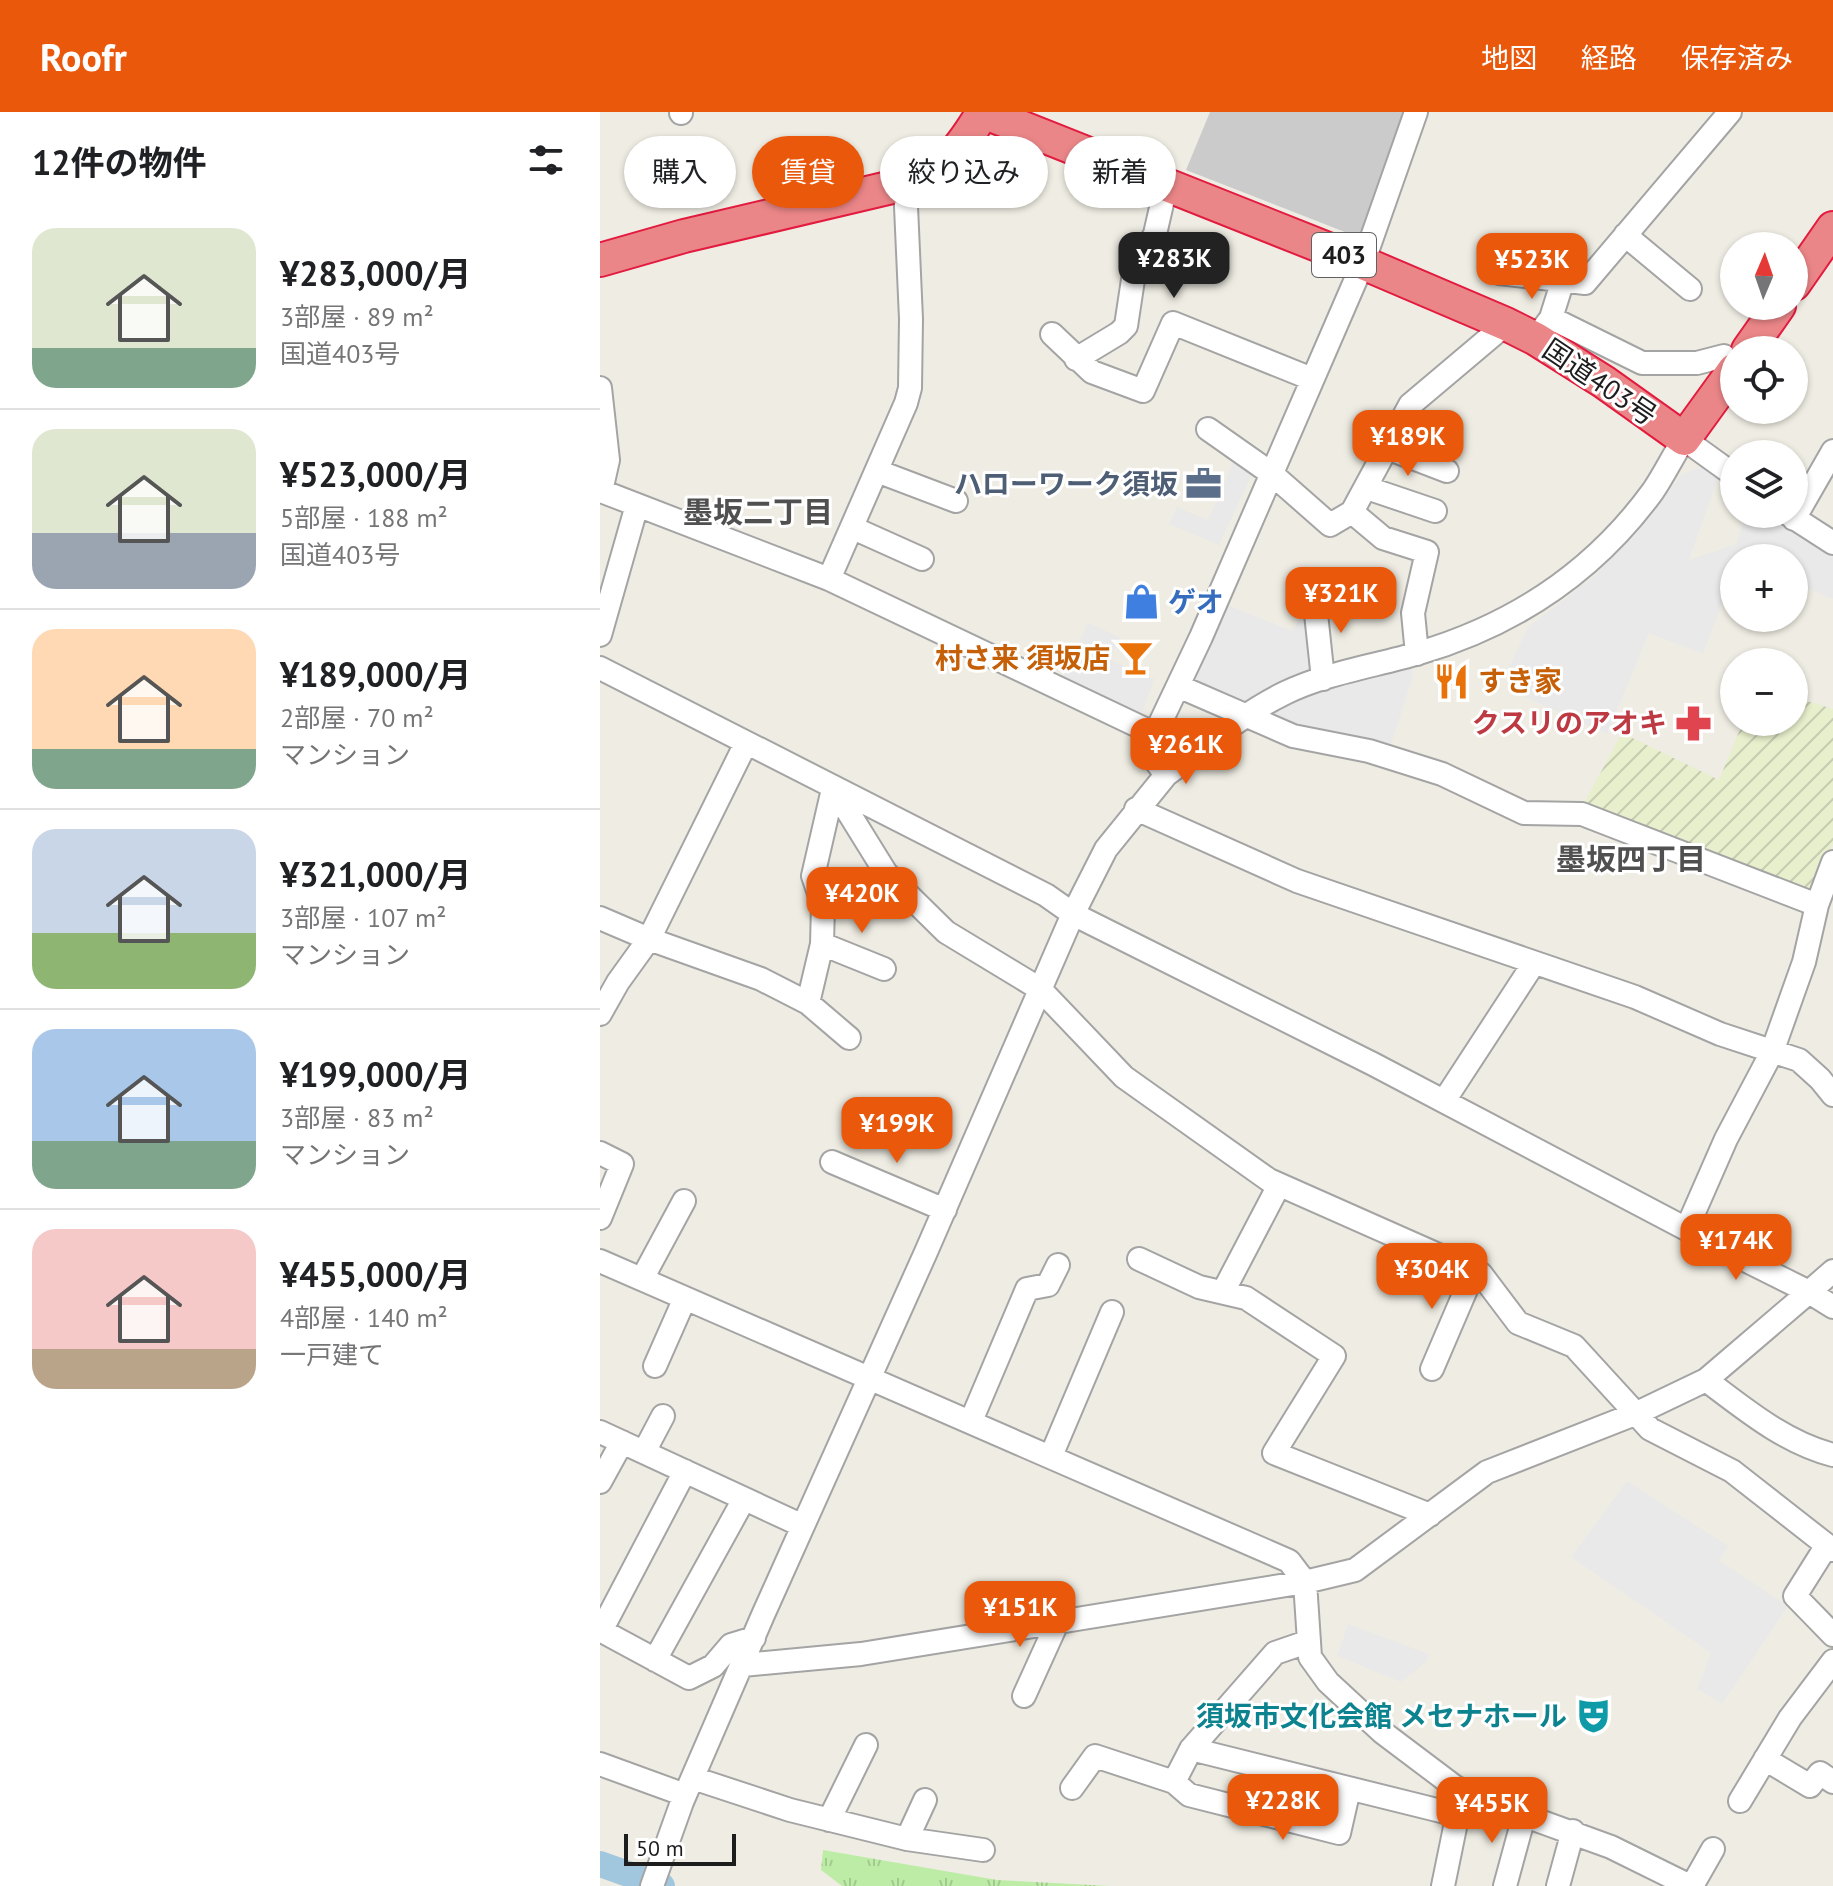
<!DOCTYPE html>
<html lang="ja">
<head>
<meta charset="utf-8">
<style>
	body { margin:0; font-family:"PT Sans","Noto Sans JP",sans-serif; background:#f6f6f6; color:#202124; height:100vh; display:flex; flex-direction:column; font-size:30px; white-space:nowrap }
	* { box-sizing:border-box; margin:0 }
	p { font-size:26px; color:#757577 }
	.icon { flex:none; width:44px; height:44px; fill:none; stroke:currentColor; stroke-width:2; stroke-linecap:round; stroke-linejoin:round }
	.map { position:relative; flex:1; overflow:hidden }
	.details { display:flex; flex-direction:column; background:#fff; width:600px }
	.details>* { flex:none }
	.banner { position:absolute; left:24px; top:24px; width:760px; height:72px; display:flex; gap:16px }
	.needle { width:52px; rotate:2deg }
	.buttons { position:absolute; left:1120px; top:120px; display:grid; gap:16px }
	.buttons a { display:grid; place-items:center; width:88px; height:88px; border-radius:50%; background:#fff; box-shadow:0 2px 6px #0004; font-size:40px }
	.scale { position:absolute; left:24px; bottom:20px; width:112px; box-sizing:border-box; padding-left:8px; border:4px solid #1d1d1d; border-top:0; font-size:22px; line-height:28px; white-space:nowrap; color:#1d1d1d; -webkit-text-stroke:6px #fff; paint-order:stroke }
	.price { position:absolute; translate:-50% -68px; padding:0 18px; border-radius:16px; background:#ea580c; color:#fff; font-size:26px; line-height:52px; filter:drop-shadow(0 2px 4px #0008) }
	.price::after { content:''; position:absolute; left:50%; top:48px; width:24px; height:18px; margin-left:-12px; background:inherit; clip-path:polygon(0 0,100% 0,50% 100%) }
	.price.active { background:#222; color:#fff }
	ul { padding:0; list-style:none }
	li { display:flex; align-items:center; gap:24px; height:200px; padding:0 32px }
	li+li { border-top:2px solid #e0e0e0 }
	li span { display:grid; place-items:center; flex:none; width:224px; height:160px; border-radius:24px; color:#555 }
	li>.icon { margin-inline-start:auto }
	span .icon { width:96px; height:96px; fill:#fffc; stroke-width:1 }
	li b { font-size:34px }
	h2 { display:flex; justify-content:space-between; align-items:center; height:96px; padding:0 32px; font-size:34px }
	.chip { padding:0 28px; border-radius:36px; background:#fff; box-shadow:0 2px 6px #0004; font-size:28px; line-height:72px }
	.chip.active { background:#ea580c; color:#fff }
	header { display:flex; align-items:center; gap:48px; box-sizing:border-box; height:112px; padding:0 40px; background:#ea580c; color:#fff }
	header strong { font-size:38px }
	nav { display:flex; gap:44px; margin-inline-start:auto; font-size:28px }
	main { display:flex; flex:1; min-height:0 }
	.map>svg:first-child { display:block }
</style>
</head>
<body>
<header>
<strong>Roofr</strong>
<nav><a>地図</a><a>経路</a><a>保存済み</a></nav>
</header>
<main>
<section class="details">
<h2>12件の物件<svg class="icon" aria-label="filters" viewBox="0 0 24 24"><path d="M4 7h16M4 17h16"/><circle cx="9" cy="7" r="2"/><circle cx="15" cy="17" r="2"/></svg></h2>
<ul>
<li><span style="background:linear-gradient(#dfe7d0 75%,#7fa58c 0)"><svg class="icon" aria-label="home" viewBox="0 0 24 24"><path d="M3 11l9-7 9 7M6 9v11h12V9"/></svg></span><div><b>¥283,000/月</b><p>3部屋 · 89 m²</p><p>国道403号</p></div></li>
<li><span style="background:linear-gradient(#dfe7d0 65%,#9aa5b1 0)"><svg class="icon" aria-label="home" viewBox="0 0 24 24"><path d="M3 11l9-7 9 7M6 9v11h12V9"/></svg></span><div><b>¥523,000/月</b><p>5部屋 · 188 m²</p><p>国道403号</p></div></li>
<li><span style="background:linear-gradient(#ffd9b3 75%,#7fa58c 0)"><svg class="icon" aria-label="home" viewBox="0 0 24 24"><path d="M3 11l9-7 9 7M6 9v11h12V9"/></svg></span><div><b>¥189,000/月</b><p>2部屋 · 70 m²</p><p>マンション</p></div></li>
<li><span style="background:linear-gradient(#c9d6e8 65%,#8fb573 0)"><svg class="icon" aria-label="home" viewBox="0 0 24 24"><path d="M3 11l9-7 9 7M6 9v11h12V9"/></svg></span><div><b>¥321,000/月</b><p>3部屋 · 107 m²</p><p>マンション</p></div></li>
<li><span style="background:linear-gradient(#a9c7e8 70%,#7fa58c 0)"><svg class="icon" aria-label="home" viewBox="0 0 24 24"><path d="M3 11l9-7 9 7M6 9v11h12V9"/></svg></span><div><b>¥199,000/月</b><p>3部屋 · 83 m²</p><p>マンション</p></div></li>
<li><span style="background:linear-gradient(#f6c9c9 75%,#b9a48a 0)"><svg class="icon" aria-label="home" viewBox="0 0 24 24"><path d="M3 11l9-7 9 7M6 9v11h12V9"/></svg></span><div><b>¥455,000/月</b><p>4部屋 · 140 m²</p><p>一戸建て</p></div></li>
</ul>
</section>
<div class="map">
<svg width="1233" height="1774" viewBox="0 0 1233 1774">
	<defs>
		<pattern id="farmland-furrows" width="10" height="10" patternUnits="userSpaceOnUse" patternTransform="scale(2)"><rect width="10" height="10" fill="#e7efcd"/><path d="M-1 1l2-2M0 10L10 0M9 11l2-2" fill="none" stroke="#c6ccb0"/></pattern>
		<pattern id="grass-tufts" width="24" height="20" patternUnits="userSpaceOnUse" patternTransform="scale(2)"><rect width="24" height="20" fill="#bdeca6"/><path d="M3 7l-1-3M5 7V3M7 7l1-3M15 17l-1-3M17 17v-4M19 17l1-3" fill="none" stroke="#a2ca8e"/></pattern>
	</defs>
	<rect width="100%" height="100%" fill="#efede3"/>
	<path fill="#cbcbcb" d="M610 0H809L766 119 750 122 586 58Z"/>
	<path fill="url(#farmland-furrows)" d="M1194 585 1233 597V732L1212 786 981 697 1022 621 1119 668 1143 610H1194Z"/>
	<path fill="url(#grass-tufts)" d="M223 1738 397 1768 510 1774H242L221 1758Z"/>
	<path fill="#e9e9e9" d="M635 346 654 358 619 433 569 412 577 395 608 408Z
		M1106 354 1119 363 1089 448 1136 432 1146 402H1175L1233 441V487L1194 471V446H1134V459L1103 542 1049 521 1007 622 914 580 920 564 908 557 928 515 993 465 1034 424 1082 362Z
		M714 483 723 567 813 548 812 567 787 645 693 624 580 569 623 491 692 519Z
		M488 511 520 525 509 547 554 567 541 604 463 564Z
		M1027 1369 1128 1434 1119 1448 1188 1494 1122 1592 1097 1577 1111 1541 971 1445Z
		M748 1512 829 1542 826 1550 801 1570 737 1544Z"/>
	<g fill="none" stroke-linecap="round" stroke-linejoin="round">
		<path stroke="#a1c7df" stroke-width="26" d="M0 1752 62 1774"/>
		<defs>
			<path id="minor" d="M81 1V0
				M1025 123 1090 177
				M899 161 985 171 1130 0
				M951 206 1042 251H1097L1124 244
				M942 218 951 206 963 168
				M452 222 492 260 543 279 573 211 712 267
				M476 247 519 221 526 214 534 161 555 122 566 74
				M0 276 8 348 1 379 229 467 555 622
				M608 317 672 362 730 413 752 400 810 293 906 212
				M787 336 847 359
				M277 359 356 389
				M767 376 835 399
				M752 400 783 426 827 440 813 501 817 542
				M1188 402 1233 431
				M1194 407 1233 339
				M253 416 322 447
				M229 467 306 291 310 276 311 207 305 72
				M714 483 723 567
				M0 523 37 393
				M0 556 446 783 473 802 773 952 1151 1151 1209 1180 1233 1159
				M578 574 693 624 769 639 842 662 924 701 982 702 1217 793
				M566 663C604 635 642 602 685 581 726 561 775 554 819 541 914 513 994 460 1053 379 1064 363 1073 344 1084 327L1134 363
				M234 677 286 761 346 820 440 877 524 965 669 1068 881 1162 918 1211 974 1234 1050 1317 1132 1359 1233 1438
				M536 697 697 769 1035 885 1120 922 1199 948 1220 967 1233 983
				M0 806 49 827 161 867 208 891 249 926
				M222 832 284 857
				M208 891 222 832 223 793 213 764 233 677
				M0 902 18 870 49 827 146 631
				M844 989 934 851
				M0 1041 22 1052 0 1106
				M232 1050 345 1098
				M1087 1116 1126 1027 1172 940 1204 850 1217 793 1233 750
				M539 1147 599 1175 646 1186 734 1244 674 1341 830 1403
				M0 1149 689 1449 705 1470 710 1545 728 1570 782 1620 855 1675 887 1690 1011 1735 1090 1774
				M42 1167 84 1089
				M623 1180 679 1073
				M55 1254 85 1186
				M832 1257 874 1159
				M1106 1268C1146 1298 1184 1330 1233 1343
				M371 1309 427 1177 448 1173 458 1153
				M0 1320 203 1414
				M44 1340 63 1304
				M451 1344 512 1200
				M0 1370 22 1330
				M1227 1433 1195 1484 1233 1523
				M0 1518 89 1566 113 1554 131 1533 154 1526
				M1 1519 85 1359
				M55 1548 144 1387
				M143 1553 261 1542 705 1470 755 1458 887 1360 1035 1302 1106 1268 1209 1180 1233 1195
				M424 1584 458 1509
				M591 1637 857 1703
				M1165 1647 1210 1674 1220 1661 1233 1670
				M0 1652 85 1683
				M93 1666 190 1698 307 1727 383 1738
				M574 1670 589 1683 739 1721 749 1677
				M472 1676 495 1644 574 1670 591 1637 675 1541 707 1530
				M1140 1689 1190 1606 1233 1549
				M229 1708 266 1633
				M307 1727 325 1688
				M52 1774 82 1690 163 1503 326 1140 473 802 506 737 566 663 549 640 555 622 601 525 763 151 816 0
				M843 1774 860 1691
				M905 1774 924 1704
				M958 1774 973 1719
				M1092 1774 1113 1737"/>
			<path id="highway" d="M0 148 84 124 305 72C350 51 358 41 383 0L763 151 906 212 936 227 1004 270 1084 327 1134 258
				M1194 172 1233 116
				M1148 238 1179 194"/>
		</defs>
		<use href="#minor" stroke="#a4a4a4" stroke-width="26"/>
		<use href="#highway" stroke="#e21b3f" stroke-width="36"/>
		<use href="#minor" stroke="#fff" stroke-width="22"/>
		<use href="#highway" stroke="#eb8688" stroke-width="32"/>
	</g>
	<defs>
		<symbol id="office-bare" viewBox="-9 -9 18 18"><path d="M-6-3h4V-5.5h4V-3h4V5H-6ZM-1-4.5V-3h2v-1.5ZM-6 0V1H6V0Z" fill="#5c6f8a" stroke="#fff" stroke-width="2.5" paint-order="stroke"/></symbol>
		<symbol id="shop-bare" viewBox="-9 -9 18 18"><path d="M-5-2.5h2.3a2.7 3.5 0 0 1 5.4 0H5L5.5 6h-11ZM-1.5-2.5h3a1.5 2.3 0 0 0-3 0Z" fill="#3f7fe0" stroke="#fff" stroke-width="2.5" paint-order="stroke"/></symbol>
		<symbol id="bar-bare" viewBox="-9 -9 18 18"><path d="M-6-5H6L.8 .8V4.5H3.5V6h-7V4.5H-.8V.8Z" fill="#e8710a" stroke="#fff" stroke-width="2.5" paint-order="stroke"/></symbol>
		<symbol id="restaurant-bare" viewBox="-9 -9 18 18"><path d="M-5-6h1v4h1v-4h1v4h1v-4h1v5L-1.5 .5V6h-2V.5L-5-1ZM5-6V6H3V1.5H1.5Q1.5-4 5-6Z" fill="#e8710a" stroke="#fff" stroke-width="2.5" paint-order="stroke"/></symbol>
		<symbol id="pharmacy-bare" viewBox="-9 -9 18 18"><path d="M-2-6h4v4h4v4h-4v4h-4v-4h-4v-4h4Z" fill="#e0444e" stroke="#fff" stroke-width="2.5" paint-order="stroke"/></symbol>
		<symbol id="theatre-bare" viewBox="-9 -9 18 18"><path d="M-5-5.5Q0-4 5-5.5V0Q5 5 0 6Q-5 5-5 0ZM-3.3-2.5H-1v1.5H-3.3ZM1-2.5H3.3v1.5H1ZM-2.8 1Q0 5.5 2.8 1Z" fill="#0f9aa8" stroke="#fff" stroke-width="2.5" paint-order="stroke"/></symbol>
	</defs>
	<g fill-rule="evenodd">
		<use href="#office-bare" x="578" y="346" width="51" height="51"/>
		<use href="#shop-bare" x="516" y="464" width="51" height="51"/>
		<use href="#bar-bare" x="510" y="520" width="51" height="51"/>
		<use href="#restaurant-bare" x="826" y="544" width="51" height="51"/>
		<use href="#pharmacy-bare" x="1068" y="586" width="51" height="51"/>
		<use href="#theatre-bare" x="968" y="1578" width="51" height="51"/>
	</g>
	<g text-anchor="middle" stroke-width="6" stroke-linejoin="round" paint-order="stroke">
		<rect fill="#fff" stroke="#616161" stroke-width="2" x="712" y="121" width="64" height="44" rx="6"/>
		<g font-size="26" font-weight="bold" fill="#1d1d1d">
			<text x="744" y="152">403</text>
		</g>
		<g font-size="28" fill="#1d1d1d" stroke="#fff">
			<text transform="translate(1000 270) rotate(34)" y="10">国道403号</text>
		</g>
		<g font-size="28" font-weight="bold" fill="#4e5e75" stroke="#fff" text-anchor="end">
			<text x="578" y="382">ハローワーク須坂</text>
		</g>
		<g font-size="28" font-weight="bold" fill="#366cbe" stroke="#fff" text-anchor="start">
			<text x="568" y="500">ゲオ</text>
		</g>
		<g font-size="28" font-weight="bold" fill="#c56008" stroke="#fff" text-anchor="end">
			<text x="510" y="556">村さ来 須坂店</text>
			<text x="878" y="579" text-anchor="start">すき家</text>
		</g>
		<g font-size="28" font-weight="bold" fill="#be3a42" stroke="#fff" text-anchor="end">
			<text x="1067" y="621">クスリのアオキ</text>
		</g>
		<g font-size="28" font-weight="bold" fill="#0d838f" stroke="#fff" text-anchor="end">
			<text x="967" y="1614">須坂市文化会館 メセナホール</text>
		</g>
		<g font-size="30" font-weight="bold" fill="#505050" stroke="#fff">
			<text x="158" y="411">墨坂二丁目</text>
			<text x="1031" y="758">墨坂四丁目</text>
		</g>
	</g>
</svg>
<div class="buttons">
<a><svg class="needle" viewBox="-14 -14 28 28"><path d="M0-13l5 13h-10z" fill="#e53935"/><path d="M0 13l5-13h-10z" fill="#757577"/></svg></a>
<a><svg class="icon" aria-label="locate" viewBox="0 0 24 24"><circle cx="12" cy="12" r="6"/><path d="M12 2v4M12 18v4M2 12h4M18 12h4"/></svg></a>
<a><svg class="icon" aria-label="layers" viewBox="0 0 24 24"><path d="M12 4l9 5-9 5-9-5zM3 14l9 5 9-5"/></svg></a>
<a>+</a>
<a>−</a>
</div>
<div class="scale">50 m</div>
<b class="price active" style="left:574px;top:188px">¥283K</b>
<b class="price" style="left:932px;top:189px">¥523K</b>
<b class="price" style="left:808px;top:366px">¥189K</b>
<b class="price" style="left:741px;top:523px">¥321K</b>
<b class="price" style="left:586px;top:674px">¥261K</b>
<b class="price" style="left:262px;top:823px">¥420K</b>
<b class="price" style="left:297px;top:1053px">¥199K</b>
<b class="price" style="left:1136px;top:1170px">¥174K</b>
<b class="price" style="left:832px;top:1199px">¥304K</b>
<b class="price" style="left:420px;top:1537px">¥151K</b>
<b class="price" style="left:683px;top:1730px">¥228K</b>
<b class="price" style="left:892px;top:1733px">¥455K</b>
<div class="banner">
<a class="chip">購入</a>
<a class="chip active">賃貸</a>
<a class="chip">絞り込み</a>
<a class="chip">新着</a>
</div>
</div>
</main>
</body>
</html>
